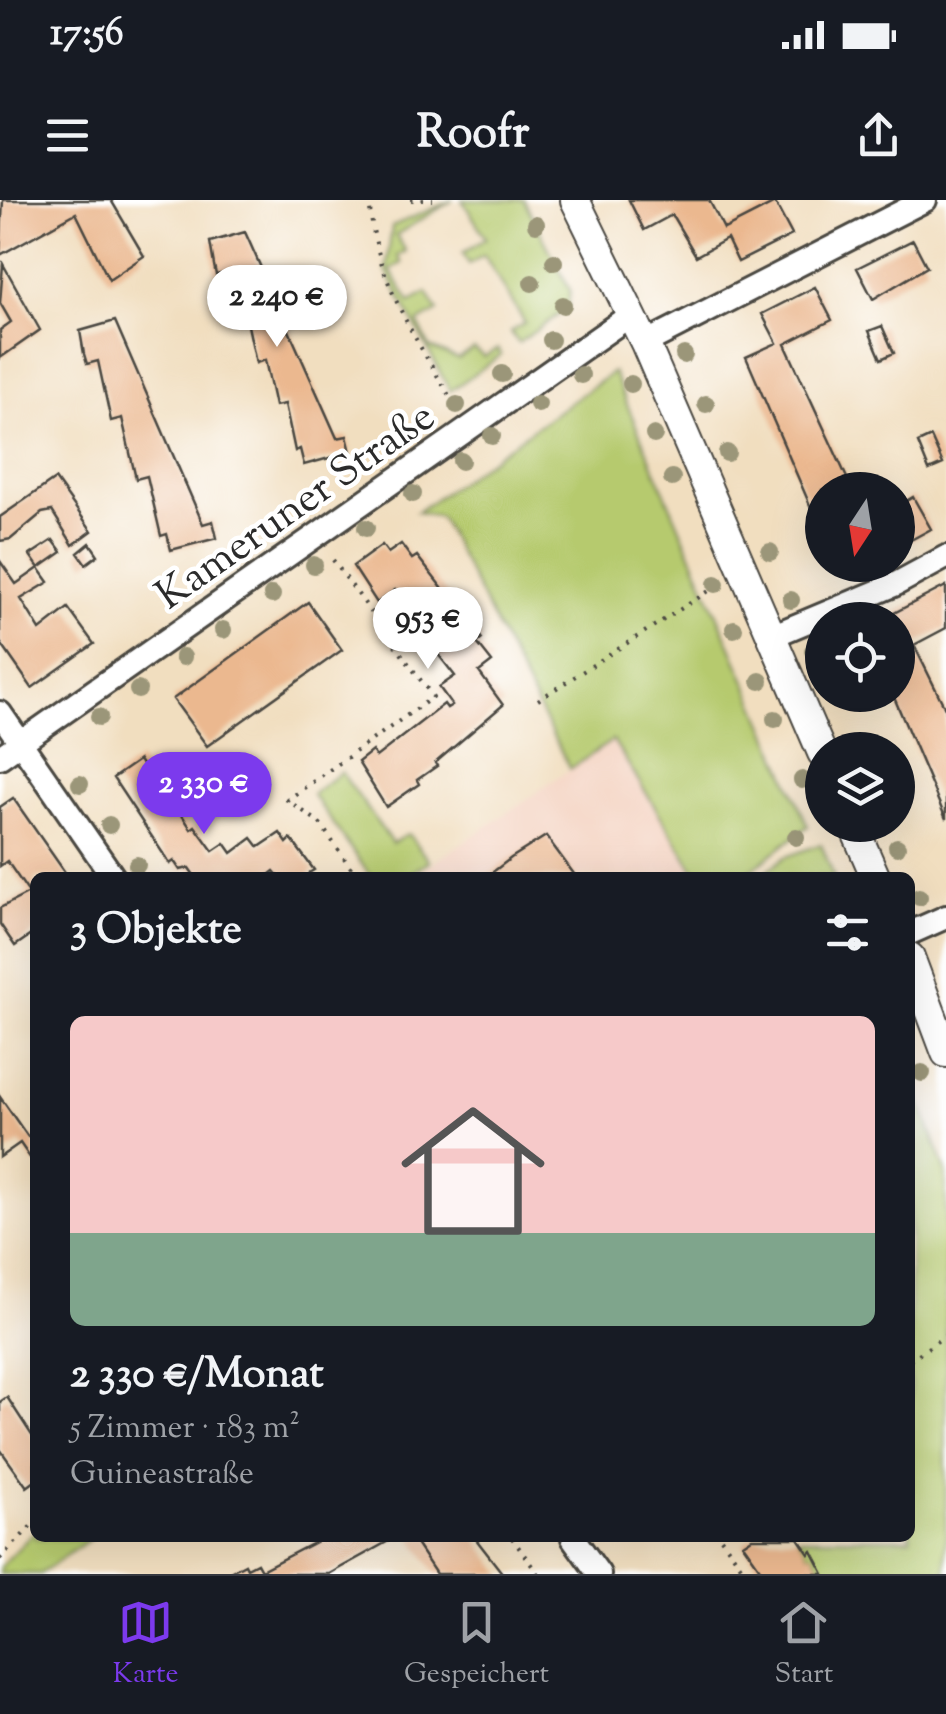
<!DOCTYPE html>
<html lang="de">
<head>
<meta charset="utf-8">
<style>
	body { margin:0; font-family:"Sorts Mill Goudy",serif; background:#20242c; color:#f1f3f6; height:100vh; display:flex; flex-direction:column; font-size:38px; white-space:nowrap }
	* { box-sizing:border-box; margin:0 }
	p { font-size:32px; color:#9ea1a6 }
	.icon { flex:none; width:55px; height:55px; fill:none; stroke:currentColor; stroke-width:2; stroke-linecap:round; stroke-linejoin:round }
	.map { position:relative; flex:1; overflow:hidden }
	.panel { position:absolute; left:30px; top:672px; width:885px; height:670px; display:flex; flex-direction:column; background:#171b24; border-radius:15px; box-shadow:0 10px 40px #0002 }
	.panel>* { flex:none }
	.needle { width:65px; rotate:192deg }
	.tools { position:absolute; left:805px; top:272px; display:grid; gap:20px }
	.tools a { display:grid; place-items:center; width:110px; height:110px; border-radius:50%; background:#171b24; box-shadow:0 10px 40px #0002; font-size:50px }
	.price { position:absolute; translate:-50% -85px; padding:0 22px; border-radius:35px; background:#fff; color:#222; font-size:32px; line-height:65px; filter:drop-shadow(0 2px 5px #0008) }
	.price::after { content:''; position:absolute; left:50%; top:60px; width:30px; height:22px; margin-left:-15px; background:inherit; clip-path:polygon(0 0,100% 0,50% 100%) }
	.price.selected { background:#7c3aed; color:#fff }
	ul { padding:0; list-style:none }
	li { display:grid; align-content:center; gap:20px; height:530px; padding:0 40px }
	li span { display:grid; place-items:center; height:310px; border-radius:15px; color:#555 }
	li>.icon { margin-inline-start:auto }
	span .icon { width:180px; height:180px; fill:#fffc; stroke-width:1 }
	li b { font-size:42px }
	h2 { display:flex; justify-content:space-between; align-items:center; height:120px; padding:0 40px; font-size:42px }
	.status { display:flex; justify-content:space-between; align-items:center; height:70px; padding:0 50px; background:#171b24; direction:ltr }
	.status svg { height:28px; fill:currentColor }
	header { display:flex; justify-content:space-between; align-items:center; height:130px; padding:0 40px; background:#171b24; font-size:45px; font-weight:700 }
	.tabs { display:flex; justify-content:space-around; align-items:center; height:140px; border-top:2px solid #363941; background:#171b24; font-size:28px; color:#9ea1a6 }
	.tabs a { display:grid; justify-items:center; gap:5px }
	.tabs .selected { color:#7c3aed }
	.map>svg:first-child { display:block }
</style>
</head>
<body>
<div class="status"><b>17:56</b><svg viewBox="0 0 49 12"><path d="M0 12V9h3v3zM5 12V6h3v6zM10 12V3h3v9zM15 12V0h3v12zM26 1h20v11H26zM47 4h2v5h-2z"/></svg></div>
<header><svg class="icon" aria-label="menu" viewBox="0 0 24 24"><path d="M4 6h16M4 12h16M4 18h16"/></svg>Roofr<svg class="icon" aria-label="share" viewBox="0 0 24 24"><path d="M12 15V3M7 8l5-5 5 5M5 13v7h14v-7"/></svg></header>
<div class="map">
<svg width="946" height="1374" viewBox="0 0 946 1374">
	<rect width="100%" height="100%" fill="#fff"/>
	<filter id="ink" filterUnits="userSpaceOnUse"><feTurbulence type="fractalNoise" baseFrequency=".01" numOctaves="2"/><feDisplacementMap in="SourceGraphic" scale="20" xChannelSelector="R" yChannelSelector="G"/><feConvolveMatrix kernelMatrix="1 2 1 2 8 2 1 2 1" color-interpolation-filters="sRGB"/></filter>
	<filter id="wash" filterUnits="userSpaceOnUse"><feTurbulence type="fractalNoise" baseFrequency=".0048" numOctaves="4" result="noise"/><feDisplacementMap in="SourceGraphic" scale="40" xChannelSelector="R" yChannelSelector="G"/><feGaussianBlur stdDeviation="2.25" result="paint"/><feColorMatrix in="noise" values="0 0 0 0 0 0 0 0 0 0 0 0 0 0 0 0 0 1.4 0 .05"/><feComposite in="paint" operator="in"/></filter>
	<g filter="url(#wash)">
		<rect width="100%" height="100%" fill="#f1debf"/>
		<path fill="#f4d3c1" d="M613 540 699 677 411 678Z"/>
		<path fill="#b6ca6e" stroke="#707a4c" stroke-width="2.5" d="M453 0 396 35 406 51 398 56 402 63 390 70 410 102 427 93 438 111 418 123 430 148 458 159 474 149 484 157 498 149 501 155 450 191 386 71 392 26Z
			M462 0H524L570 90 568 108 518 143 511 132 525 123 484 55 469 64 463 53 486 38Z
			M613 172 808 626 742 677H699L613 540 570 569 440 317 417 312Z
			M341 572 392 643 408 634 429 661 406 677H371L312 594Z
			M821 644 834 677H759L785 657Z
			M910 877 946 971V1374H824L813 1352 809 1354 798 1338H910Z
			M35 1331V1338H91L40 1374H0V1367Z"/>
		<g id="blocks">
			<path fill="#ebb88f" d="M3 0H111L144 56 109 80 76 13 0 55Z
				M629 0H709L724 29 775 3 792 35 738 62 727 39 696 56 672 15 644 30Z
				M245 32 337 238 347 236 351 252 304 265 300 249 295 251 285 204 275 206 265 160 256 163 246 116 236 119 226 73 216 75 214 65 210 42Z
				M913 40 927 67 873 99 857 68Z
				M3 64 40 130 0 158V130L11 122 0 103Z
				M815 87 832 120 785 144 847 278 848 290H822V333L746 157 777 143 762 114Z
				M115 121 203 324 213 321 217 338 171 350 167 334 161 336 147 276 136 279 122 218 111 221 98 161 87 164 84 154 80 131Z
				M882 126 894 153 881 159 869 131Z
				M931 237 943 264 929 270 918 243Z
				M55 279 92 331 73 345 52 311 42 313 11 339 0 341V317Z
				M913 297 931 329 898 347V306Z
				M53 340 62 352 39 368 30 355Z
				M90 343 98 355 86 364 78 353Z
				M401 344 412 359 417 356 482 439 477 443 492 462 479 472 503 505 435 563 437 566 417 580 419 584 386 607 358 562 372 551 376 557 444 504 447 508 452 505 439 487 455 476 395 399 399 396 395 390 377 403 353 366 382 345 388 353Z
				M0 361 16 384 39 368 49 382 21 399 40 430 68 408 94 444 32 488 0 442Z
				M946 386V428L914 445 946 510V619L893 495H898V446L909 441 894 413Z
				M308 402 342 450 207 546 173 499Z
				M139 560 144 568 149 564 191 629 195 626 213 651 225 643 232 653 252 638 259 647 280 633 287 643 291 639 314 670 309 673 312 678H280L274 671 265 678H196L189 668 180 670 174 661 170 664 113 578Z
				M13 598 69 678H35V732L15 746 0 724V708L29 693 7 661 0 666V607Z
				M546 636 577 678H485L511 658Z
				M0 897 28 937H35V965L20 943 0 957Z
				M7 1197 35 1240V1281L27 1287 0 1249V1202Z
				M323 1338H394L329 1374H226L245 1364 247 1368 257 1363 261 1370Z
				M412 1338H475L503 1374H436Z
				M752 1338H798L809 1354 812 1351 824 1374H764L743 1344Z"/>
		</g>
	</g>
	<g filter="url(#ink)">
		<use href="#blocks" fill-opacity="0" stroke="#494641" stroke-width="2.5"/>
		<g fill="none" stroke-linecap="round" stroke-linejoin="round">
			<defs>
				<path id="minor" d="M645 143 925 0
					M772 436 896 384 946 357
					M0 513 114 678
					M0 557 632 114
					M910 733 946 717
					M573 1338 599 1374"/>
				<path id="tertiary" d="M575 0 645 143 822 553
					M853 625 876 678
					M910 757 946 853"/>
			</defs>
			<use href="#minor" stroke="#494641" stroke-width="28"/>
			<use href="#tertiary" stroke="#494641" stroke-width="32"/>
			<path stroke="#494641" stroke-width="4" stroke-dasharray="2.5 8" stroke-linecap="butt" d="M369 0C376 81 413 134 453 202
				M411 0H433
				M333 360 433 497 287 600 319 622 358 678
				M538 500 712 389
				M910 1160 946 1135
				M512 1338 538 1374
				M721 1338 747 1374
				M0 1359 35 1322"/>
			<use href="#minor" stroke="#fff" stroke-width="22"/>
			<use href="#tertiary" stroke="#fff" stroke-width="28"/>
		</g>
		<g fill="#9b9679">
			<circle cx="536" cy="24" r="9"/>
			<circle cx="554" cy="62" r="9"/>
			<circle cx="532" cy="83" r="9"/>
			<circle cx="563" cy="105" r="9"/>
			<circle cx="551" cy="140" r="9"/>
			<circle cx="684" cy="155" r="9"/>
			<circle cx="502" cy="174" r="9"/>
			<circle cx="581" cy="175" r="9"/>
			<circle cx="631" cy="184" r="9"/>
			<circle cx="538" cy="204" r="9"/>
			<circle cx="706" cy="204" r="9"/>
			<circle cx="457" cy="205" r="9"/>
			<circle cx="654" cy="235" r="9"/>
			<circle cx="492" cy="236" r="9"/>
			<circle cx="727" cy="253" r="9"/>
			<circle cx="461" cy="261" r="9"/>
			<circle cx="672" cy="278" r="9"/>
			<circle cx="413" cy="294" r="9"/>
			<circle cx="366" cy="328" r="9"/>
			<circle cx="770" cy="352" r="9"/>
			<circle cx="314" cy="365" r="9"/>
			<circle cx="716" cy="384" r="9"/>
			<circle cx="272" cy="395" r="9"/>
			<circle cx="791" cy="400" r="9"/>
			<circle cx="734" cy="429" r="9"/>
			<circle cx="223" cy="430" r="9"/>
			<circle cx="813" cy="451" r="9"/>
			<circle cx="183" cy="457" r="9"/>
			<circle cx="760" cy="481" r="9"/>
			<circle cx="138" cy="490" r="9"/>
			<circle cx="99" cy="517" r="9"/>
			<circle cx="775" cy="519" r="9"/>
			<circle cx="802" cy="580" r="9"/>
			<circle cx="80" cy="584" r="9"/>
			<circle cx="109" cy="625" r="9"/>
			<circle cx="796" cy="637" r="9"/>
			<circle cx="897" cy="647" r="9"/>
			<circle cx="137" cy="665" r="9"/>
			<circle cx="919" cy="697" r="9"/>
			<circle cx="922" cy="873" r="9"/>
		</g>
	</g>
	<g text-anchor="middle" stroke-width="9" stroke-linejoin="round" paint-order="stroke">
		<g font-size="42" fill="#2b2b2b" stroke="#fff">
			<text transform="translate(294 304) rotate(-35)" y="15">Kameruner Straße</text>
		</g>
	</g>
</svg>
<div class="tools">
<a><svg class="needle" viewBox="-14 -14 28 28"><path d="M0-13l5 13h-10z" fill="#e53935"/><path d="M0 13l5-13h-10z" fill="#9ea1a6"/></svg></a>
<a><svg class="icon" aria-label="locate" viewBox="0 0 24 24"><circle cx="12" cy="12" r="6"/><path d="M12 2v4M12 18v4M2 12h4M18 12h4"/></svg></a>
<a><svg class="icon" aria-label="layers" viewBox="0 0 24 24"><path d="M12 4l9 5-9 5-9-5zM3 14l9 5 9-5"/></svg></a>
</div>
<b class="price" style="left:277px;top:150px">2 240 €</b>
<b class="price" style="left:428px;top:472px">953 €</b>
<b class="price selected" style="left:204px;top:637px">2 330 €</b>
<section class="panel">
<h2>3 Objekte<svg class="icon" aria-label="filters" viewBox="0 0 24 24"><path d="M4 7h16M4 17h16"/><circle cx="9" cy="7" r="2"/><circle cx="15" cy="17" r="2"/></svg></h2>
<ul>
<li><span style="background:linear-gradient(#f6c9c9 70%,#7fa58c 0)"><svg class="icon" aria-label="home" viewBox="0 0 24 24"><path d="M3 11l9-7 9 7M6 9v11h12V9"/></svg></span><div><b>2 330 €/Monat</b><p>5 Zimmer · 183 m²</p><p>Guineastraße</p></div></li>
</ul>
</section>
</div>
<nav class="tabs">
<a class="selected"><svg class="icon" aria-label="map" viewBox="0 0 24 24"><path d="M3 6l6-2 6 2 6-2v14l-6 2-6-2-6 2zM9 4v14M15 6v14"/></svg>Karte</a>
<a><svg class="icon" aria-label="saved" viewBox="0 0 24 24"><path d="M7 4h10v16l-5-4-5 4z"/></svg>Gespeichert</a>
<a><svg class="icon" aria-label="home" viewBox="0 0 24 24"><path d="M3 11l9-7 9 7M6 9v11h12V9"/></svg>Start</a>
</nav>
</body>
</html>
